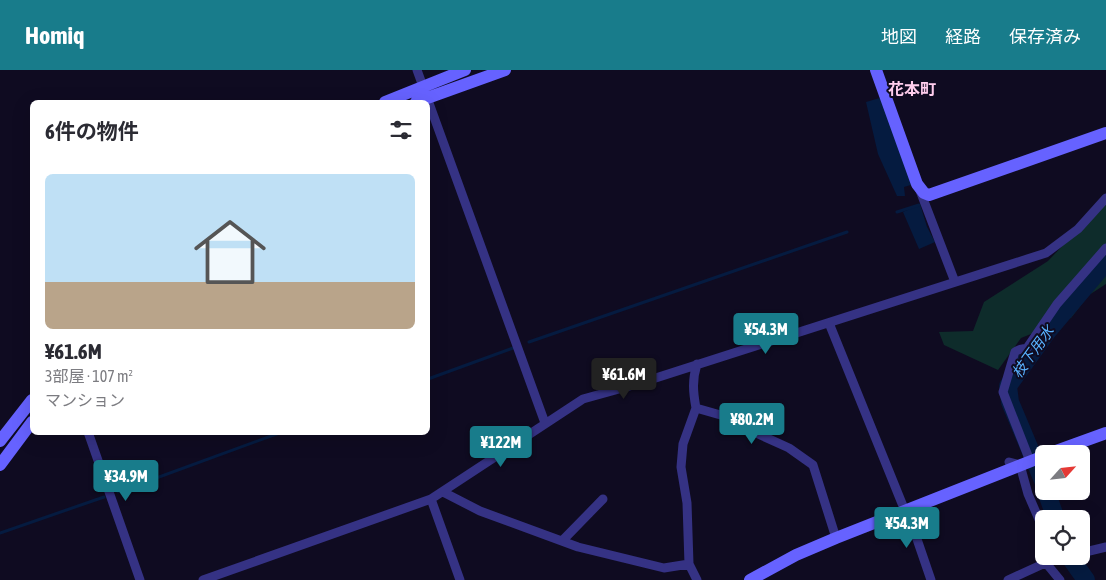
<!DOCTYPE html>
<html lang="ja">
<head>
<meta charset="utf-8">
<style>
	body { margin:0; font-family:"Asap Condensed","Noto Sans JP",sans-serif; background:#f7f7f7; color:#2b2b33; height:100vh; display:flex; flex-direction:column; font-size:19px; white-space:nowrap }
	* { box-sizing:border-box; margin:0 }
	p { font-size:16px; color:#7c7c81 }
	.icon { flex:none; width:28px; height:28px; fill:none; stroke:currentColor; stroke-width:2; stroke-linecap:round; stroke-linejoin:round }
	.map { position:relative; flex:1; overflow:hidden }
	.details { position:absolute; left:30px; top:30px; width:400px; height:335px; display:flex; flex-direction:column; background:#fff; border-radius:8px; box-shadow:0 5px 20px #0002 }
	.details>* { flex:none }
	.needle { width:32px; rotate:63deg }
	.tools { position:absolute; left:1035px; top:375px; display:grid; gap:10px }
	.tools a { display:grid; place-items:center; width:55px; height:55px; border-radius:8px; background:#fff; box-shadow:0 5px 20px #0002; font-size:25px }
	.price { position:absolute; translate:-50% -42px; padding:0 11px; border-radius:5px; background:#187c8b; color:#fff; font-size:16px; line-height:32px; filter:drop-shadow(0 1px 2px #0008) }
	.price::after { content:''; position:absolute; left:50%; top:30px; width:15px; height:11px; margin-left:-8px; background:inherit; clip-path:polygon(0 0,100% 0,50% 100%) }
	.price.current { background:#222; color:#fff }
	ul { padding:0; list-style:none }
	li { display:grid; align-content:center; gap:10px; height:265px; padding:0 15px }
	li+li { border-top:1px solid #e1e1e2 }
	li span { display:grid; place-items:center; height:155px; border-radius:8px; color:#555 }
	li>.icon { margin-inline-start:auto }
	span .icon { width:90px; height:90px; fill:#fffc; stroke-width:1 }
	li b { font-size:21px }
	h2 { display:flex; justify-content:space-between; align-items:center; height:60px; padding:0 15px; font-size:21px }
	header { display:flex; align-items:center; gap:30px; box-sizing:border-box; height:70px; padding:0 25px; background:#187c8b; color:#fff }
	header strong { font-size:24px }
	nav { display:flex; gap:28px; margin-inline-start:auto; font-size:18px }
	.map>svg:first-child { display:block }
</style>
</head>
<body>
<header>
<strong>Homiq</strong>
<nav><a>地図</a><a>経路</a><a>保存済み</a></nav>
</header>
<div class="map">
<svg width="1106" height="510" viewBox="0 0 1106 510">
	<rect width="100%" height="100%" fill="#0f0b21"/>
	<path fill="#0e2c2b" d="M1106 130V214L1089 225 1071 248 1021 268 998 300 944 275 939 262 973 261 984 232 1048 191Z"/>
	<path fill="#051b40" d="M883 27 914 114 904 117 905 126H897L878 84 866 32Z
		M920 134 927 157 935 172 919 179 903 142Z"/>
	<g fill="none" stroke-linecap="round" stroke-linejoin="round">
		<path stroke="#051b40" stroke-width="3" d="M897 142 919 135
			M529 272 847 162
			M428 309 513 278
			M118 422 282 362
			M0 463 104 427"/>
		<path stroke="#051b40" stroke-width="18" d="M1044 413 1010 332 1008 316 1047 262 1106 192
			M1046 421 1056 449
			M1069 486 1086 510"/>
		<path stroke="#353284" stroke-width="9" d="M417 0 545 353
			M919 118 955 212
			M829 253 903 436 907 440 931 510
			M697 294C692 310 693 322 696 338L752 354 756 363 789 378 813 395 836 468
			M88 362 140 510
			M1030 391 1003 322C1005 316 1014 284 1015 282 1018 279 1023 279 1027 278L1057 234 1106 178
			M1009 392 1020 395 1028 424 1044 461
			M443 422 480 441 578 477 664 498 689 494 697 510
			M431 429 460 510
			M562 471 603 429
			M1081 483 1106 477
			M1047 489 1046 493 1060 510
			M689 494 687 433 681 397 683 374 696 338
			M203 510 431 429 583 329 637 314 1046 183 1078 159 1106 128
			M1008 510 1054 489 1065 486"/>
		<path stroke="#6662ff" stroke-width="12" d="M876 0 917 114 924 123 929 125 1106 63
			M385 32 465 0
			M416 32 505 0
			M0 371 32 330
			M1048 384 1106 363
			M0 395 32 352
			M750 510 796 485 836 468 1044 386"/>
	</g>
	<g text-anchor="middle" stroke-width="4" stroke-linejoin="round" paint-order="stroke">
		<g font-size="15" font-style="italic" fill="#59b2ff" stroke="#0f0b21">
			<text transform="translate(1033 282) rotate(-54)" y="5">枝下用水</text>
		</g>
		<g font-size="16" font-weight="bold" fill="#ffcded" stroke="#0f0b21">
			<text x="912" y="25">花本町</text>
		</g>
	</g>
</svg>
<div class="tools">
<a><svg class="needle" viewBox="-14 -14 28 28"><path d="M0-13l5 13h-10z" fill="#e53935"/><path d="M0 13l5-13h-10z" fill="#7c7c81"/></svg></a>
<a><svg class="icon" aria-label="locate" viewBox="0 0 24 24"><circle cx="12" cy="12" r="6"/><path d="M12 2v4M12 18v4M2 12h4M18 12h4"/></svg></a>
</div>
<b class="price" style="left:766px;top:285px">¥54.3M</b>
<b class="price current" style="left:624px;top:330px">¥61.6M</b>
<b class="price" style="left:752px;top:375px">¥80.2M</b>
<b class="price" style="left:501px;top:398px">¥122M</b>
<b class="price" style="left:126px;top:432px">¥34.9M</b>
<b class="price" style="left:907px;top:479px">¥54.3M</b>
<section class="details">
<h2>6件の物件<svg class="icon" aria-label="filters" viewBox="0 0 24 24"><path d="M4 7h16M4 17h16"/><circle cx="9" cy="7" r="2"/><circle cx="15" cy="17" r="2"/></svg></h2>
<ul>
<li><span style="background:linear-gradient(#bfe0f5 70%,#b9a48a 0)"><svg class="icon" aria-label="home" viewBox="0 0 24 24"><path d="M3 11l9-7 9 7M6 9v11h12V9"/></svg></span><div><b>¥61.6M</b><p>3部屋 · 107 m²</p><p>マンション</p></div></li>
</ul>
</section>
</div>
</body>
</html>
